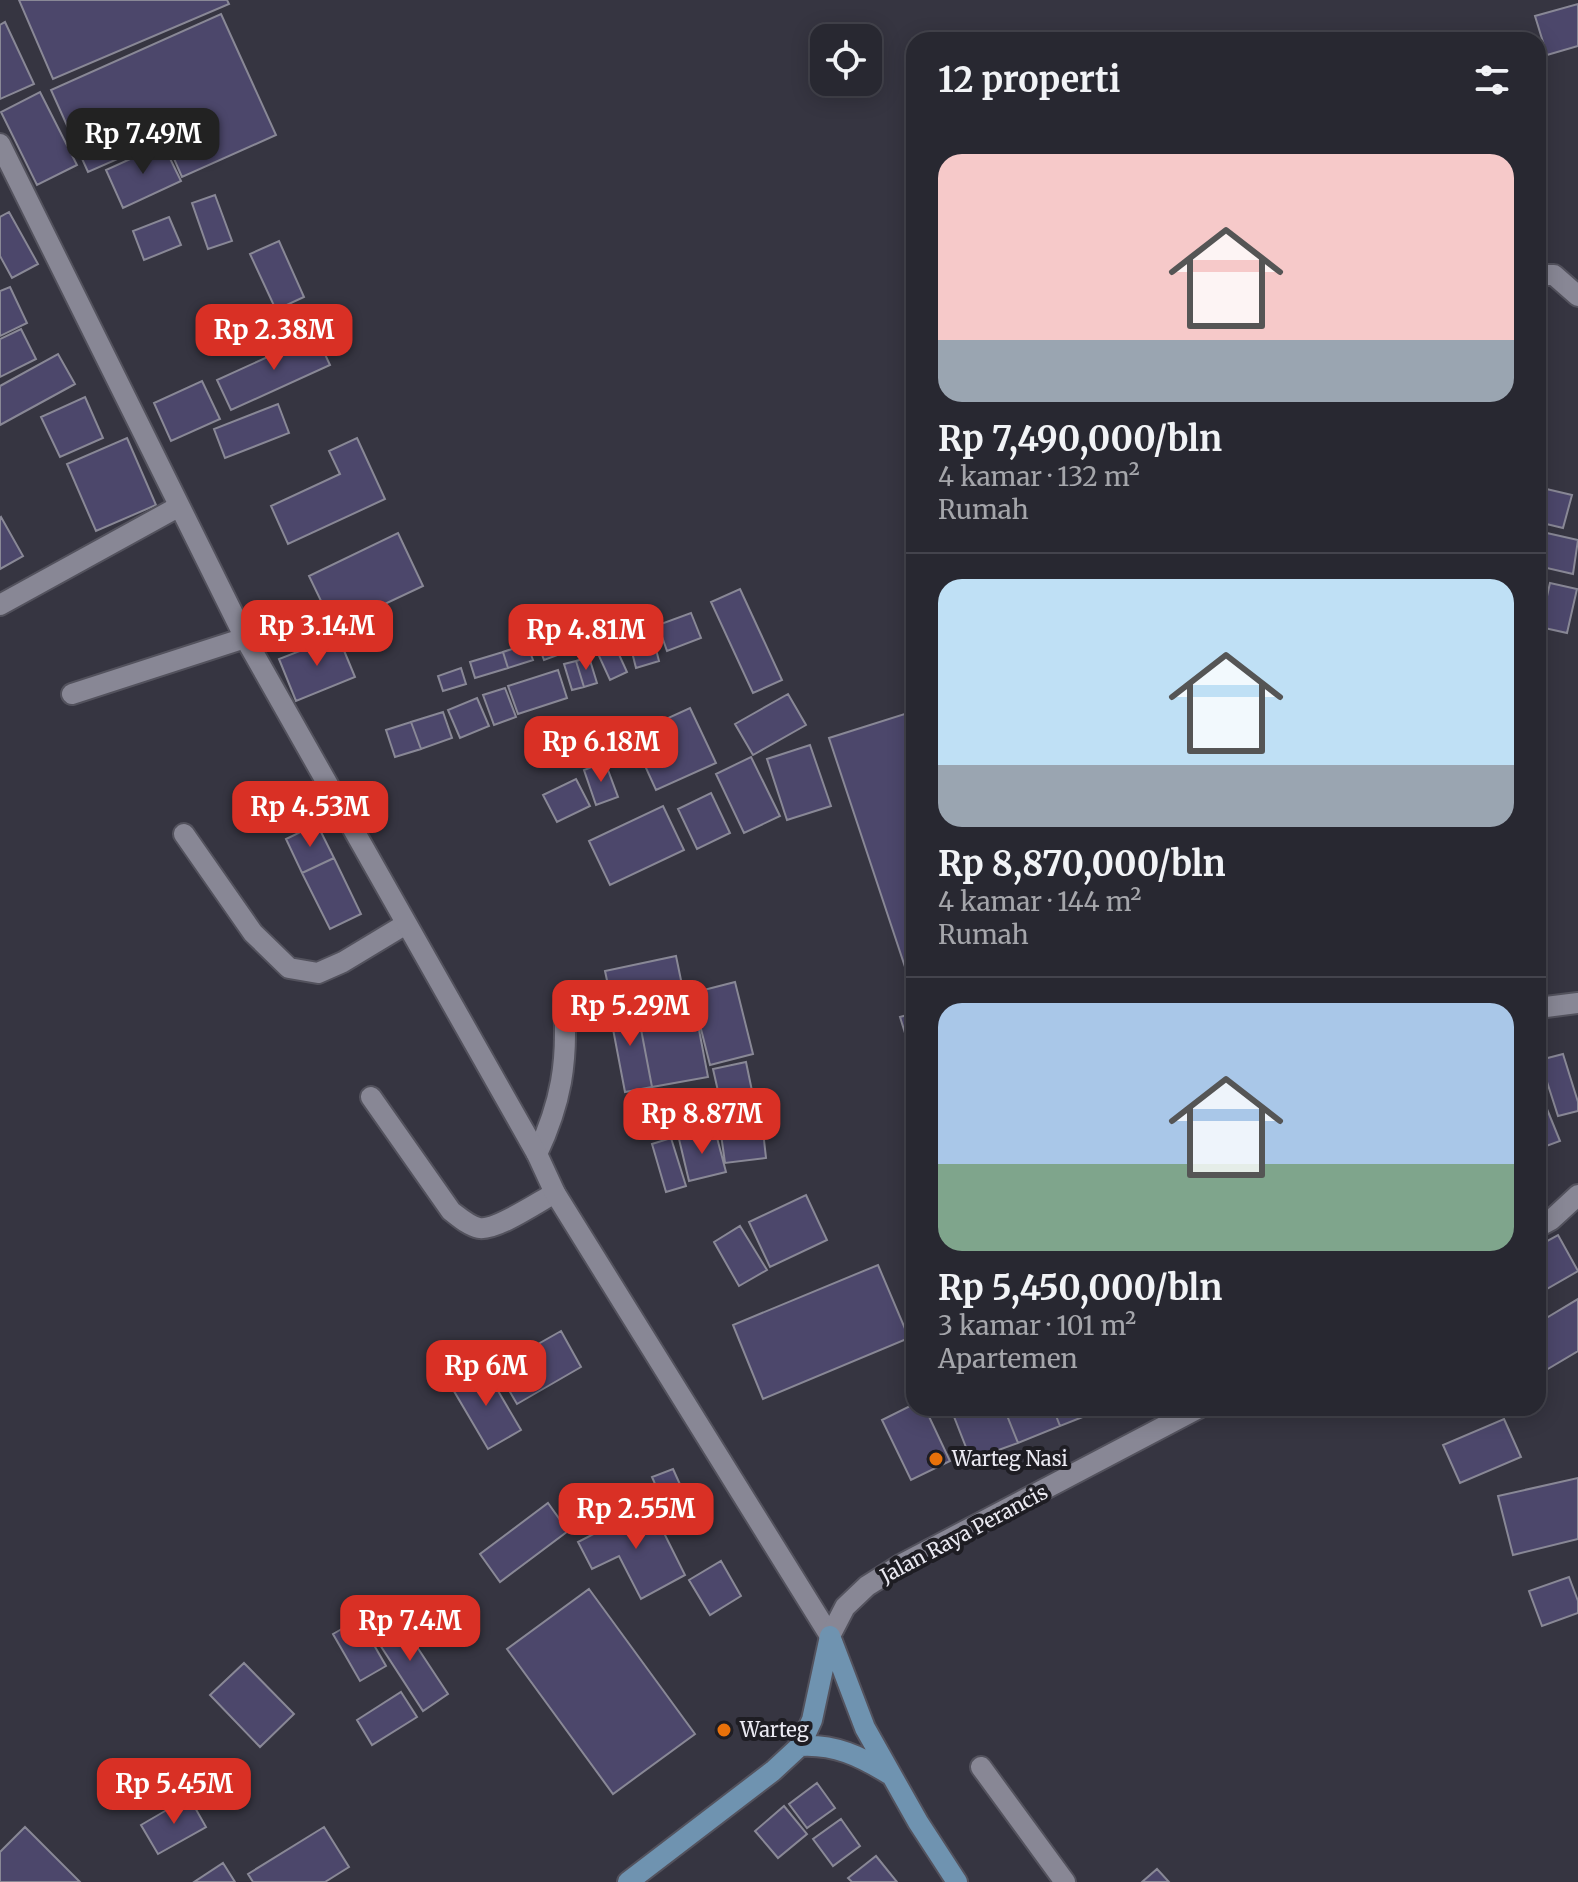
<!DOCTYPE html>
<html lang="id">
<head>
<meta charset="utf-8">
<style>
	body { margin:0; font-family:Merriweather,serif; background:#34343d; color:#f1f3f6; height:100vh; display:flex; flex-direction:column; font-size:30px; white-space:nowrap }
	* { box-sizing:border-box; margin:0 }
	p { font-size:26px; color:#a5a6ab }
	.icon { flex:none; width:44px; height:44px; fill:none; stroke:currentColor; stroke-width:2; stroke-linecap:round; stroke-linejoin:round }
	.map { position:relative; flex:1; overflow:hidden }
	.sheet { position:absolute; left:906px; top:32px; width:640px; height:1384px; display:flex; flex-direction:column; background:#282831; border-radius:24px; box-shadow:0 4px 20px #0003,0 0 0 2px #44444d }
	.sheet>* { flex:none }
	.fabs { position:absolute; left:810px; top:24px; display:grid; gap:16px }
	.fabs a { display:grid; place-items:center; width:72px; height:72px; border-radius:16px; background:#282831; box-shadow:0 4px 20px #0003,0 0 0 2px #44444d; font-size:40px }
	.price { position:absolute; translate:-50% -68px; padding:0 18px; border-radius:16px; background:#d93025; color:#fff; font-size:26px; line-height:52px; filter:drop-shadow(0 2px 4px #0008) }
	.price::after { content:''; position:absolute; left:50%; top:48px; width:24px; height:18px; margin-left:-12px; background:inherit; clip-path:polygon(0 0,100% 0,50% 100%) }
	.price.active { background:#222; color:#fff }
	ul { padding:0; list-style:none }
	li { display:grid; align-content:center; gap:16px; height:424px; padding:0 32px }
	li+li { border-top:2px solid #44444d }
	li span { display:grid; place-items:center; height:248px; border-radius:24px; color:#555 }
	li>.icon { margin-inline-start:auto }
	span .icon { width:144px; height:144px; fill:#fffc; stroke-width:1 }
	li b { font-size:34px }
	h2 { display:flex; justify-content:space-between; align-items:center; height:96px; padding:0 32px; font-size:34px }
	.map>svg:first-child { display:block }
</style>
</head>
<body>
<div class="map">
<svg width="1578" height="1882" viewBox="0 0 1578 1882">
	<rect width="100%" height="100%" fill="#363541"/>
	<path fill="#4c476b" stroke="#898896" stroke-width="2" d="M19 0H227L229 4 53 79Z
		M1578 4V46L1547 55 1535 16Z
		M221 14 276 135 182 177 165 138 88 172 51 90Z
		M5 22 34 84 0 99V25Z
		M40 92 77 165 37 185 1 112Z
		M163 144 181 181 123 208 106 170Z
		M215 195 232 241 208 249 192 203Z
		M9 212 38 264 12 278 0 256V217Z
		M169 217 181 245 144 260 133 231Z
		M279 241 304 297 276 310 250 254Z
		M10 287 27 323 0 336V291Z
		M21 329 36 359 0 377V339Z
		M316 335 330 365 231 410 217 380Z
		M58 354 75 384 0 425V386Z
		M202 381 220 419 171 441 154 403Z
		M85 397 103 438 60 457 41 417Z
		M278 404 289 433 225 458 214 429Z
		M127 438 156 505 96 531 67 464Z
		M357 438 385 499 288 544 271 506 340 474 329 451Z
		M1538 487 1572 495 1563 528 1538 522Z
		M1 517 23 556 0 569V518Z
		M1538 531 1578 540 1573 574 1538 566Z
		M398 533 423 586 334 628 309 576Z
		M1550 583 1577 589 1567 633 1540 627Z
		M740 589 782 680 753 693 711 602Z
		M691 613 701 638 667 651 658 625Z
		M650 626 659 661 636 668 627 632Z
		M567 630 574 649 544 660 537 641Z
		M338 636 355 677 296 701 279 659Z
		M611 637 627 672 610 680 594 645Z
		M527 644 533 660 508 668 503 652Z
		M503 652 508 668 475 678 470 662Z
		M589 657 597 683 584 687 576 661Z
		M576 661 584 687 572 690 564 664Z
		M461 668 466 684 443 691 438 676Z
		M558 670 567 698 518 714 508 686Z
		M505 688 516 717 494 725 483 695Z
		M788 694 806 725 753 755 735 724Z
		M477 698 489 726 460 738 448 710Z
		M690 708 716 763 656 790 631 735Z
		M914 711V994L829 738Z
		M443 712 452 738 421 749 411 722Z
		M411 722 421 749 395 757 386 730Z
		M810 745 831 806 787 820 767 759Z
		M751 757 780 816 744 833 716 774Z
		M605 762 618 797 596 805 584 770Z
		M576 779 590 806 557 822 543 795Z
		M711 793 730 833 697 849 678 809Z
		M663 806 684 850 610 885 589 841Z
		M317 824 334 858 302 873 286 839Z
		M334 858 361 914 330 929 302 873Z
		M676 956 682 985 611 999 605 971Z
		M735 982 753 1054 710 1065 692 993Z
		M692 993 708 1077 652 1087 636 1003Z
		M636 1003 652 1087 625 1092 609 1008Z
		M914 1013V1062L900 1017Z
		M1563 1054 1578 1102V1111L1558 1116 1540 1060Z
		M746 1062 757 1115 725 1122 713 1069Z
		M1538 1087 1560 1141 1538 1149Z
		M762 1122 766 1158 725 1163 720 1127Z
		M715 1130 726 1172 689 1181 679 1139Z
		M671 1138 686 1186 666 1192 652 1144Z
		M806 1195 827 1240 770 1267 749 1222Z
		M740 1226 767 1270 739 1286 714 1242Z
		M1558 1235 1578 1271 1538 1294V1246Z
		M878 1265 909 1338 763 1399 733 1325Z
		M1578 1299V1351L1541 1373 1538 1369V1323Z
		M561 1331 581 1367 517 1404 496 1368Z
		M484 1367 521 1430 488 1449 451 1386Z
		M914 1404V1408H925L950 1461 911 1480 882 1420Z
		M955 1408H1004L1018 1443 971 1460 951 1409Z
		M1004 1408H1053L1060 1426 1018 1443Z
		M1053 1408H1103V1409L1060 1426Z
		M1504 1419 1521 1457 1460 1483 1443 1445Z
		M673 1469 683 1491 662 1500 652 1477Z
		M1578 1478V1539L1513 1555 1498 1496Z
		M548 1503 568 1531 500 1582 480 1554Z
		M650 1505 685 1575 641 1599 619 1556 592 1569 578 1542Z
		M721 1561 741 1596 710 1615 689 1580Z
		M1569 1577 1578 1601V1613L1542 1626 1529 1591Z
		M589 1589 695 1734 613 1794 507 1649Z
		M396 1615 448 1694 423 1711 371 1631Z
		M359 1619 386 1666 360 1681 333 1634Z
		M244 1663 294 1714 260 1747 210 1695Z
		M401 1692 417 1717 372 1745 357 1720Z
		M817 1783 835 1808 807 1828 789 1804Z
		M189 1797 206 1827 158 1854 141 1825Z
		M784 1806 807 1834 778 1858 755 1831Z
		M841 1819 860 1846 833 1866 813 1839Z
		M25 1827 80 1882H0V1852Z
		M324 1827 349 1867 325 1882H253L248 1874Z
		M876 1856 897 1882H852L848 1878Z
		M223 1863 235 1882H194Z
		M1157 1869 1169 1882H1142Z"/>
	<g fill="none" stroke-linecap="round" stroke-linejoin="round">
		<defs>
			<path id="service" d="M72 694 245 638
				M184 834 253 933 289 968 318 973 343 962 406 924
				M1538 1008 1578 1003
				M371 1097 451 1211C459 1217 469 1226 479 1228 496 1231 538 1202 555 1193
				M537 1154C561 1103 568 1062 564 1006
				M981 1767 1065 1882"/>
			<path id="minor" d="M0 144 245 638 537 1154 555 1193 830 1636
				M1538 275H1554L1578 296
				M0 605 178 507"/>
			<path id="tertiary" d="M1538 1227 1551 1220 1578 1195
				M830 1636 845 1607 867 1586 902 1564 1199 1408"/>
			<path id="secondary" d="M830 1636 865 1728 918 1822 957 1882
				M800 1746C835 1744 860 1756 889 1774
				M628 1882 773 1771 800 1746 812 1720 830 1636"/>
		</defs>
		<use href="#service" stroke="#53525d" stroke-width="24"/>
		<use href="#minor" stroke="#53525d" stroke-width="24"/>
		<use href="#tertiary" stroke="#53525d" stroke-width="24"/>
		<use href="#secondary" stroke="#53525d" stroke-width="24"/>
		<use href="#service" stroke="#888795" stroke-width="20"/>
		<use href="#minor" stroke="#888795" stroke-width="20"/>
		<use href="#tertiary" stroke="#888795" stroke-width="20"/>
		<use href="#secondary" stroke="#6f93b0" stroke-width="20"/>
	</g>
	<g fill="#e8710a" stroke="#1e1d23" stroke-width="3">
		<circle cx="936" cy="1459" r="8"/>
		<circle cx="724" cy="1730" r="8"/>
	</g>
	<g text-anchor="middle" stroke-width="8" stroke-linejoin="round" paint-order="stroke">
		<g font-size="20" fill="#ebeaf2" stroke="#1e1d23" text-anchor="start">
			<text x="952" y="1466">Warteg Nasi</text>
			<text x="740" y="1737">Warteg</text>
		</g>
		<g font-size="20" fill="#ebeaf2" stroke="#1e1d23">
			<text transform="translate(964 1534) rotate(-28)" y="7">Jalan Raya Perancis</text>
		</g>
	</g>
</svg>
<div class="fabs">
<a><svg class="icon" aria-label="locate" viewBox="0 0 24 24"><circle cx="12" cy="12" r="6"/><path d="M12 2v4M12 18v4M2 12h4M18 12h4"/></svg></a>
</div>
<b class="price active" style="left:143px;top:176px">Rp 7.49M</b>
<b class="price" style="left:274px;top:372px">Rp 2.38M</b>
<b class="price" style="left:317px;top:668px">Rp 3.14M</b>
<b class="price" style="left:586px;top:672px">Rp 4.81M</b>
<b class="price" style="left:601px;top:784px">Rp 6.18M</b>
<b class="price" style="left:310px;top:849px">Rp 4.53M</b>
<b class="price" style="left:630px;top:1048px">Rp 5.29M</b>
<b class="price" style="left:702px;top:1156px">Rp 8.87M</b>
<b class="price" style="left:486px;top:1408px">Rp 6M</b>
<b class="price" style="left:636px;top:1551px">Rp 2.55M</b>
<b class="price" style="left:410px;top:1663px">Rp 7.4M</b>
<b class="price" style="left:174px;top:1826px">Rp 5.45M</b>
<section class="sheet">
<h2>12 properti<svg class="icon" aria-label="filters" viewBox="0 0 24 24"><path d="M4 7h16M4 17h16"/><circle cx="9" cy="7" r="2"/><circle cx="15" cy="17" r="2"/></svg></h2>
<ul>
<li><span style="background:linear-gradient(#f6c9c9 75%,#9aa5b1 0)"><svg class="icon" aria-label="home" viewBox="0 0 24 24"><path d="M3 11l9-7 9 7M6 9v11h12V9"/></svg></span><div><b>Rp 7,490,000/bln</b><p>4 kamar · 132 m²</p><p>Rumah</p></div></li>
<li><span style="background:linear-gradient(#bfe0f5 75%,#9aa5b1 0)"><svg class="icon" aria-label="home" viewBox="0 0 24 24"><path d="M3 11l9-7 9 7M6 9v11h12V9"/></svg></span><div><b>Rp 8,870,000/bln</b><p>4 kamar · 144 m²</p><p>Rumah</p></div></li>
<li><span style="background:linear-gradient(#a9c7e8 65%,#7fa58c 0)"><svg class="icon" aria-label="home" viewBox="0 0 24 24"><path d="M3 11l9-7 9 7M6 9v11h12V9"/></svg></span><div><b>Rp 5,450,000/bln</b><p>3 kamar · 101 m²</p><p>Apartemen</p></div></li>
</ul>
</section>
</div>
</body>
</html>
